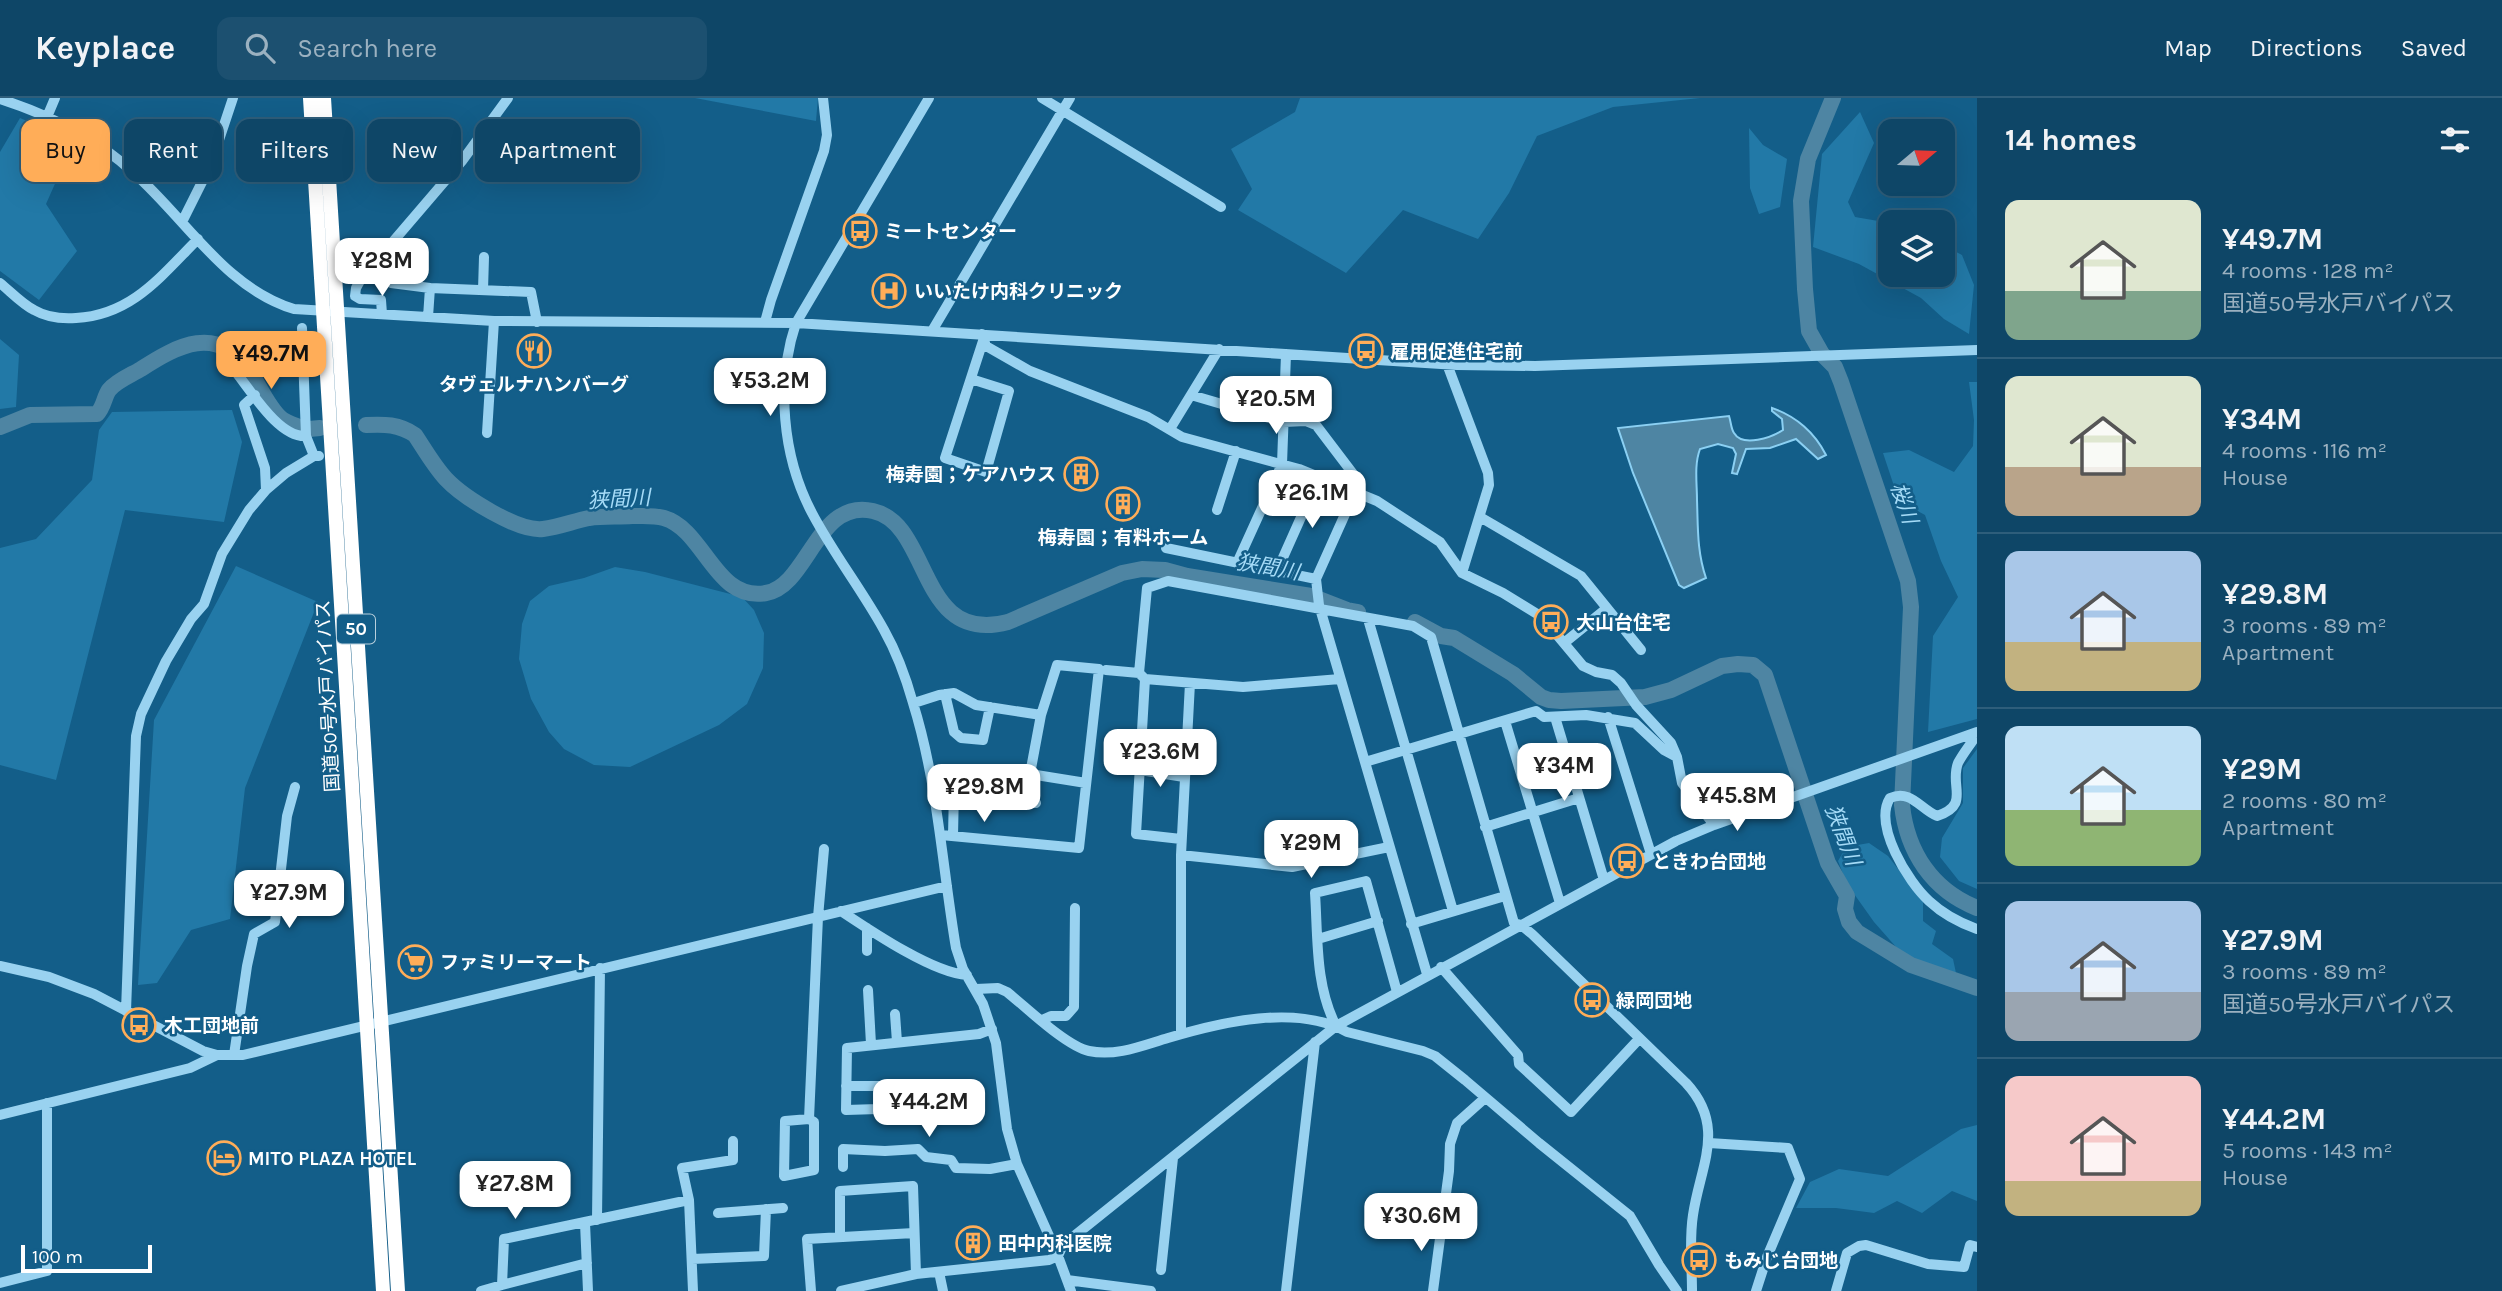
<!DOCTYPE html>
<html lang="en">
<head>
<meta charset="utf-8">
<style>
	body { margin:0; font-family:Karla,"Noto Sans JP",sans-serif; background:#1c5070; color:#f1f3f6; height:100vh; display:flex; flex-direction:column; font-size:26px; white-space:nowrap }
	* { box-sizing:border-box; margin:0 }
	p { font-size:23px; color:#9bb1c0 }
	.icon { flex:none; width:38px; height:38px; fill:none; stroke:currentColor; stroke-width:2; stroke-linecap:round; stroke-linejoin:round }
	.map { position:relative; flex:1; overflow:hidden }
	.details { display:flex; flex-direction:column; background:#0e4667; width:525px }
	.details>* { flex:none }
	.banner { position:absolute; left:21px; top:21px; width:665px; height:63px; display:flex; gap:14px }
	.needle { width:46px; rotate:71deg }
	.tools { position:absolute; left:1878px; top:21px; display:grid; gap:14px }
	.tools a { display:grid; place-items:center; width:77px; height:77px; border-radius:14px; background:#0e4667; box-shadow:0 7px 28px #0002,0 0 0 2px #2e5e7b; font-size:35px }
	.scale { position:absolute; left:21px; bottom:18px; width:131px; box-sizing:border-box; padding-left:7px; border:4px solid #fff; border-top:0; font-size:19px; line-height:24px; white-space:nowrap; color:#fff; -webkit-text-stroke:5px #135e89; paint-order:stroke }
	.price { position:absolute; translate:-50% -60px; padding:0 16px; border-radius:14px; background:#fff; color:#222; font-size:23px; line-height:46px; filter:drop-shadow(0 2px 4px #0008) }
	.price::after { content:''; position:absolute; left:50%; top:42px; width:21px; height:16px; margin-left:-10px; background:inherit; clip-path:polygon(0 0,100% 0,50% 100%) }
	.price.active { background:#ffad58; color:#111 }
	ul { padding:0; list-style:none }
	li { display:flex; align-items:center; gap:21px; height:175px; padding:0 28px }
	li+li { border-top:2px solid #2e5e7b }
	li span { display:grid; place-items:center; flex:none; width:196px; height:140px; border-radius:14px; color:#555 }
	li>.icon { margin-inline-start:auto }
	span .icon { width:84px; height:84px; fill:#fffc; stroke-width:1 }
	li b { font-size:30px }
	h2 { display:flex; justify-content:space-between; align-items:center; height:84px; padding:0 28px; font-size:30px }
	.pill { padding:0 24px; border-radius:14px; background:#0e4667; box-shadow:0 7px 28px #0002,0 0 0 2px #2e5e7b; font-size:24px; line-height:63px }
	.pill.active { background:#ffad58; color:#111 }
	header { display:flex; align-items:center; gap:42px; box-sizing:border-box; height:98px; padding:0 35px; background:#0e4667; border-bottom:2px solid #2e5e7b }
	header strong { font-size:33px }
	nav { display:flex; gap:38px; margin-inline-start:auto; font-size:24px }
	.search { width:490px; height:63px; background:#1c5070; display:flex; align-items:center; gap:18px; box-sizing:border-box; padding:0 24px; border-radius:14px; color:#9bb1c0; font-size:26px }
	main { display:flex; flex:1; min-height:0 }
	.map>svg:first-child { display:block }
</style>
</head>
<body>
<header>
<strong>Keyplace</strong>
<div class="search"><svg class="icon" aria-label="search" viewBox="0 0 24 24"><circle cx="10" cy="10" r="6"/><path d="M15 15l6 6"/></svg>Search here</div>
<nav><a>Map</a><a>Directions</a><a>Saved</a></nav>
</header>
<main>
<div class="map">
<svg width="1977" height="1193" viewBox="0 0 1977 1193">
	<rect width="100%" height="100%" fill="#135e89"/>
	<path fill="#2279a7" d="M695 0H818L816 23Z
		M1300 0H1700L1613 9 1537 38 1509 95 1478 141 1403 112 1346 175 1238 112 1252 91 1231 51 1295 14Z
		M1860 14 1874 45 1848 104 1855 119 1890 125V177H1942L1943 147 1962 157 1974 187 1969 236 1944 221 1921 200 1859 166 1813 149 1822 56Z
		M20 20 74 43 46 106 77 153 39 202 0 173V54Z
		M1749 30 1763 47 1787 61 1780 109 1759 116 1750 90Z
		M0 241 19 257 16 309 0 311Z
		M1969 284H1977V621L1928 634 1933 538 1958 499 1941 463 1925 417 1899 403 1883 355 1909 352 1954 374 1973 348 1974 322Z
		M232 312 242 344 224 424 125 412 56 682 0 667V450L36 441 92 382 99 332 112 314Z
		M236 468 318 504 245 690 230 821 191 832 157 885 138 887 154 622Z
		M615 469 645 474 742 499 754 512 764 535 763 570 747 606 719 627 630 669 594 667 564 651 549 634 531 601 519 561 522 526 530 503 549 488 584 480Z
		M1977 651V791L1959 783 1940 759 1942 740 1963 705V670Z
		M1869 745 1888 758 1923 803V823L1936 833 1932 846 1953 861 1956 875 1904 858 1874 824 1847 786 1838 763 1846 749Z
		M1977 1027V1103L1952 1093 1922 1115 1897 1103 1874 1115 1836 1110H1796L1810 1084 1839 1071 1888 1078 1961 1031Z"/>
	<path fill="#4e85a3" stroke="#8bd0f3" stroke-width="2" d="M1772 310C1796 318 1815 335 1826 357L1818 361 1796 341 1770 350 1746 351 1737 376 1732 375 1736 356 1733 350 1718 346 1700 351C1694 367 1697 385 1697 402 1698 430 1697 454 1706 480L1684 490 1679 487 1633 375 1618 330 1729 318C1731 324 1731 331 1734 335 1743 350 1772 339 1783 332L1782 321 1772 313Z"/>
	<g fill="none" stroke-linecap="round" stroke-linejoin="round">
		<path stroke="#4e85a3" stroke-width="16" d="M1833 0 1808 61 1801 103 1805 191 1809 233 1822 256 1835 269 1841 284 1908 483 1911 509 1902 707C1907 754 1932 792 1977 810
			M366 327C384 326 399 326 415 337 425 352 434 368 446 381 463 399 518 434 543 431 559 429 574 423 589 420 603 418 618 419 632 418 642 418 654 417 664 420 705 432 715 504 766 495 808 488 817 400 873 413 932 426 917 548 1008 524L1122 475 1142 471 1165 472 1187 478 1311 498 1347 512 1358 514
			M0 329 30 317 97 316C104 309 104 299 109 292 116 283 131 277 141 271 178 247 217 226 249 272 258 285 269 311 282 321 287 325 295 327 302 330
			M309 331 320 330
			M1415 524 1441 538 1454 540 1513 576 1541 599 1549 602 1561 603 1645 599 1671 592 1722 568 1738 566 1753 567 1765 577 1828 765 1847 798 1845 811 1849 824 1857 834 1911 867 1977 890"/>
		<path stroke="#99d2f0" stroke-width="10" d="M929 0 796 225C776 285 782 358 812 415 833 455 862 492 884 532 897 555 906 580 913 605 938 685 942 768 956 850L963 871 983 906 996 945 1007 1031 1017 1066 1058 1158 1071 1193
			M1042 0 1221 109
			M0 1C50 17 95 39 134 75 186 121 225 190 294 211L494 223 796 225 1457 267 1535 268 1977 252
			M47 19 55 0
			M182 124 211 66 233 0
			M0 185C11 194 22 206 34 212 46 219 62 221 76 220 132 217 161 178 198 141
			M391 185 430 190 428 219
			M430 190 531 194 537 224
			M483 192 484 159
			M382 216 381 202 360 201 355 198 356 190 361 181 462 63 508 0
			M765 224 771 202 824 53 827 37 823 0
			M302 230 306 338 314 358H319
			M932 233 1070 0
			M982 236 986 248 1030 273 1148 319 1182 339 1299 371 1377 403 1440 444 1462 475 1503 495 1542 519 1583 568 1596 574 1612 577 1621 585 1636 607 1671 645 1677 659 1682 685 1714 727
			M1447 266 1488 375 1489 387 1462 475
			M230 267C248 287 277 340 306 338
			M971 281 1009 293 986 374 945 360 983 243
			M255 297 244 307 265 370 266 392
			M1191 297 1283 324 1306 323 1316 327 1357 381 1355 394 1316 481 1319 507 1427 876
			M1170 331 1219 251
			M487 335 494 223
			M1217 412 1236 353
			M1480 419 1581 478 1641 552
			M1166 450 1316 481
			M1237 465 1282 366 1286 256
			M1277 473 1319 379
			M1368 521 1453 813
			M1564 545 1606 511
			M1106 572 1139 575
			M1145 581 1243 589 1340 581
			M945 596 954 634 961 640 983 642 990 609
			M914 605 939 597 954 595 976 607 1041 617
			M1555 619 1604 782
			M1608 619 1651 756
			M1505 623 1560 805
			M1977 636C1971 646 1963 655 1958 665 1949 688 1971 707 1937 718 1920 711 1911 691 1890 700 1873 727 1908 784 1929 803 1943 816 1960 825 1977 831
			M1365 664 1536 613 1544 619 1586 617 1635 625 1664 652 1677 659
			M1140 672 1184 679
			M1485 729 1579 700
			M941 737 1079 750 1099 571 1057 567 1041 617 1030 676 1086 685
			M953 738 954 691 1000 695 1009 701 1036 705
			M1181 741 1136 736 1145 581 1139 575 1147 490 1168 483 1413 528 1431 539 1514 825 1521 827 1532 836 1686 985C1727 1029 1700 1068 1693 1117 1689 1142 1692 1168 1692 1193
			M1181 757 1292 769 1389 749
			M841 813C871 833 933 875 967 877
			M1411 826 1505 798
			M1318 841 1378 823
			M867 853V830
			M0 868 49 879 94 896 203 953 217 957H243L947 788
			M1441 869 1518 957 1519 966 1571 1014 1639 941
			M976 891 998 890 1007 894C1027 910 1066 948 1089 953 1116 959 1144 947 1168 940 1221 924 1297 906 1347 934L1423 953 1435 958 1465 982 1539 1045 1630 1118 1659 1167 1677 1193
			M868 892 871 946
			M126 913 136 638 141 616 166 563 191 521 204 506 222 456 249 412 266 392 286 375 314 358
			M895 916 897 944
			M1042 922 1051 918H1066L1074 909 1075 810
			M1336 928C1315 887 1318 840 1315 795L1366 783 1397 894
			M1181 936V757L1190 585
			M234 957 247 868 254 836 275 824 287 718 295 689
			M846 988H878V1011L846 1012 847 950 979 936 992 931
			M0 1017 190 970 217 957
			M809 1021 814 1024V1072L784 1078 785 1023 809 1021 818 819 824 751
			M1709 1045 1788 1050 1800 1081 1767 1159 1756 1193
			M843 1069V1051L885 1053 918 1051 926 1059 951 1062 956 1070 990 1071 1017 1066
			M689 1102 682 1070 733 1062V1043
			M718 1115 783 1110
			M597 1122 600 870
			M585 1125 588 1193
			M840 1139V1093L913 1088 916 1176
			M692 1161 764 1158 766 1111
			M1161 1172 1173 1060
			M939 1174 943 1193
			M1067 1182 1151 1193
			M0 1185 47 1173V1005
			M502 1187 587 1165
			M481 1193 502 1187 504 1141 689 1102 693 1193
			M811 1193 807 1141 914 1135
			M841 1193 916 1176 1049 1162 1058 1158 1063 1147 1336 928 1676 743 1714 727 1977 634
			M1286 1193 1315 944
			M1433 1193 1449 1073 1450 1046 1457 1025 1485 1000
			M1836 1193 1847 1155 1859 1148 1866 1147 1928 1166 1964 1169 1970 1147 1977 1149"/>
		<path stroke="#fff" stroke-width="14" d="M310 0 383 1193
			M324 0 398 1193"/>
	</g>
	<defs>
		<symbol id="bus-ring" viewBox="-11 -11 22 22"><circle r="9.5" fill="#135e89" stroke="#ffad58" stroke-width="1.5"/><path d="M-5-6H5V4H4V6H2V4H-2V6H-4V4H-5ZM-3.5-4V0h7V-4ZM-3.5 1.2v1.5H-2V1.2ZM2 1.2v1.5H3.5V1.2Z" fill="#ffad58"/></symbol>
		<symbol id="hospital-ring" viewBox="-11 -11 22 22"><circle r="9.5" fill="#135e89" stroke="#ffad58" stroke-width="1.5"/><path d="M-5-5h3v3.5h4V-5h3V5h-3V1.5h-4V5h-3Z" fill="#ffad58"/></symbol>
		<symbol id="restaurant-ring" viewBox="-11 -11 22 22"><circle r="9.5" fill="#135e89" stroke="#ffad58" stroke-width="1.5"/><path d="M-5-6h1v4h1v-4h1v4h1v-4h1v5L-1.5 .5V6h-2V.5L-5-1ZM5-6V6H3V1.5H1.5Q1.5-4 5-6Z" fill="#ffad58"/></symbol>
		<symbol id="building-ring" viewBox="-11 -11 22 22"><circle r="9.5" fill="#135e89" stroke="#ffad58" stroke-width="1.5"/><path d="M-4-6H4V6H1V3H-1V6H-4ZM-2.5-4.3h1.7v1.8h-1.7ZM.8-4.3h1.7v1.8H.8ZM-2.5-1h1.7V.8h-1.7ZM.8-1h1.7V.8H.8Z" fill="#ffad58"/></symbol>
		<symbol id="supermarket-ring" viewBox="-11 -11 22 22"><circle r="9.5" fill="#135e89" stroke="#ffad58" stroke-width="1.5"/><path d="M-6-5.5h2.5l.6 2H6L4.5 2H-2.5L-4.4-4H-6ZM-1.5 3.2a1.3 1.3 0 1 0 .1 0ZM3 3.2a1.3 1.3 0 1 0 .1 0Z" fill="#ffad58"/></symbol>
		<symbol id="hotel-ring" viewBox="-11 -11 22 22"><circle r="9.5" fill="#135e89" stroke="#ffad58" stroke-width="1.5"/><path d="M-6-4.5h1.5V1H6V5H4.5V3h-9V5H-6ZM-4 0a1.8 1.8 0 1 1 3.6 0ZM.5 0V-2.5h3Q6-2.5 6 0Z" fill="#ffad58"/></symbol>
	</defs>
	<g fill-rule="evenodd">
		<use href="#bus-ring" x="841" y="114" width="38" height="38"/>
		<use href="#hospital-ring" x="870" y="174" width="38" height="38"/>
		<use href="#restaurant-ring" x="515" y="234" width="38" height="38"/>
		<use href="#bus-ring" x="1347" y="234" width="38" height="38"/>
		<use href="#building-ring" x="1062" y="357" width="38" height="38"/>
		<use href="#building-ring" x="1104" y="387" width="38" height="38"/>
		<use href="#bus-ring" x="1532" y="505" width="38" height="38"/>
		<use href="#bus-ring" x="1608" y="744" width="38" height="38"/>
		<use href="#supermarket-ring" x="396" y="845" width="38" height="38"/>
		<use href="#bus-ring" x="1573" y="883" width="38" height="38"/>
		<use href="#bus-ring" x="120" y="908" width="38" height="38"/>
		<use href="#hotel-ring" x="205" y="1041" width="38" height="38"/>
		<use href="#building-ring" x="954" y="1126" width="38" height="38"/>
		<use href="#bus-ring" x="1680" y="1143" width="38" height="38"/>
	</g>
	<g text-anchor="middle" stroke-width="5" stroke-linejoin="round" paint-order="stroke">
		<rect fill="#135e89" stroke="#b8cfdc" stroke-width="2" x="337" y="516.5" width="38" height="29" rx="5"/>
		<g font-size="18" font-weight="bold" fill="#fff">
			<text x="356" y="537">50</text>
		</g>
		<g font-size="19" font-weight="bold" fill="#fff" stroke="#135e89" text-anchor="start">
			<text x="884" y="140">ミートセンター</text>
			<text x="914" y="200">いいたけ内科クリニック</text>
			<text x="1390" y="260">雇用促進住宅前</text>
			<text x="534" y="293" text-anchor="middle">タヴェルナハンバーグ</text>
			<text x="1056" y="383" text-anchor="end">梅寿園；ケアハウス</text>
			<text x="1123" y="446" text-anchor="middle">梅寿園；有料ホーム</text>
			<text x="1576" y="531">大山台住宅</text>
			<text x="1652" y="770">ときわ台団地</text>
			<text x="440" y="871">ファミリーマート</text>
			<text x="1616" y="909">緑岡団地</text>
			<text x="164" y="934">木工団地前</text>
			<text x="248" y="1067">MITO PLAZA HOTEL</text>
			<text x="998" y="1152">田中内科医院</text>
			<text x="1724" y="1169">もみじ台団地</text>
		</g>
		<g font-size="19" fill="#fff" stroke="#135e89">
			<text transform="translate(327 598) rotate(-93)" y="7">国道50号水戸バイパス</text>
		</g>
		<g font-size="21" font-style="italic" fill="#a5dbf7" stroke="#135e89">
			<text transform="translate(619 401) rotate(-3)" y="7">狭間川</text>
			<text transform="translate(1904 405) rotate(71)" y="7">桜川</text>
			<text transform="translate(1268 469) rotate(10)" y="7">狭間川</text>
			<text transform="translate(1843 737) rotate(69)" y="7">狭間川</text>
		</g>
	</g>
</svg>
<div class="tools">
<a><svg class="needle" viewBox="-14 -14 28 28"><path d="M0-13l5 13h-10z" fill="#e53935"/><path d="M0 13l5-13h-10z" fill="#9bb1c0"/></svg></a>
<a><svg class="icon" aria-label="layers" viewBox="0 0 24 24"><path d="M12 4l9 5-9 5-9-5zM3 14l9 5 9-5"/></svg></a>
</div>
<div class="scale">100 m</div>
<b class="price" style="left:382px;top:200px">¥28M</b>
<b class="price active" style="left:271px;top:293px">¥49.7M</b>
<b class="price" style="left:770px;top:320px">¥53.2M</b>
<b class="price" style="left:1276px;top:338px">¥20.5M</b>
<b class="price" style="left:1312px;top:432px">¥26.1M</b>
<b class="price" style="left:1160px;top:691px">¥23.6M</b>
<b class="price" style="left:1564px;top:705px">¥34M</b>
<b class="price" style="left:984px;top:726px">¥29.8M</b>
<b class="price" style="left:1737px;top:735px">¥45.8M</b>
<b class="price" style="left:1311px;top:782px">¥29M</b>
<b class="price" style="left:289px;top:832px">¥27.9M</b>
<b class="price" style="left:929px;top:1041px">¥44.2M</b>
<b class="price" style="left:515px;top:1123px">¥27.8M</b>
<b class="price" style="left:1421px;top:1155px">¥30.6M</b>
<div class="banner">
<a class="pill active">Buy</a>
<a class="pill">Rent</a>
<a class="pill">Filters</a>
<a class="pill">New</a>
<a class="pill">Apartment</a>
</div>
</div>
<section class="details">
<h2>14 homes<svg class="icon" aria-label="filters" viewBox="0 0 24 24"><path d="M4 7h16M4 17h16"/><circle cx="9" cy="7" r="2"/><circle cx="15" cy="17" r="2"/></svg></h2>
<ul>
<li><span style="background:linear-gradient(#dfe7d0 65%,#7fa58c 0)"><svg class="icon" aria-label="home" viewBox="0 0 24 24"><path d="M3 11l9-7 9 7M6 9v11h12V9"/></svg></span><div><b>¥49.7M</b><p>4 rooms · 128 m²</p><p>国道50号水戸バイパス</p></div></li>
<li><span style="background:linear-gradient(#dfe7d0 65%,#b9a48a 0)"><svg class="icon" aria-label="home" viewBox="0 0 24 24"><path d="M3 11l9-7 9 7M6 9v11h12V9"/></svg></span><div><b>¥34M</b><p>4 rooms · 116 m²</p><p>House</p></div></li>
<li><span style="background:linear-gradient(#a9c7e8 65%,#c2b280 0)"><svg class="icon" aria-label="home" viewBox="0 0 24 24"><path d="M3 11l9-7 9 7M6 9v11h12V9"/></svg></span><div><b>¥29.8M</b><p>3 rooms · 89 m²</p><p>Apartment</p></div></li>
<li><span style="background:linear-gradient(#bfe0f5 60%,#8fb573 0)"><svg class="icon" aria-label="home" viewBox="0 0 24 24"><path d="M3 11l9-7 9 7M6 9v11h12V9"/></svg></span><div><b>¥29M</b><p>2 rooms · 80 m²</p><p>Apartment</p></div></li>
<li><span style="background:linear-gradient(#a9c7e8 65%,#9aa5b1 0)"><svg class="icon" aria-label="home" viewBox="0 0 24 24"><path d="M3 11l9-7 9 7M6 9v11h12V9"/></svg></span><div><b>¥27.9M</b><p>3 rooms · 89 m²</p><p>国道50号水戸バイパス</p></div></li>
<li><span style="background:linear-gradient(#f6c9c9 75%,#c2b280 0)"><svg class="icon" aria-label="home" viewBox="0 0 24 24"><path d="M3 11l9-7 9 7M6 9v11h12V9"/></svg></span><div><b>¥44.2M</b><p>5 rooms · 143 m²</p><p>House</p></div></li>
</ul>
</section>
</main>
</body>
</html>
